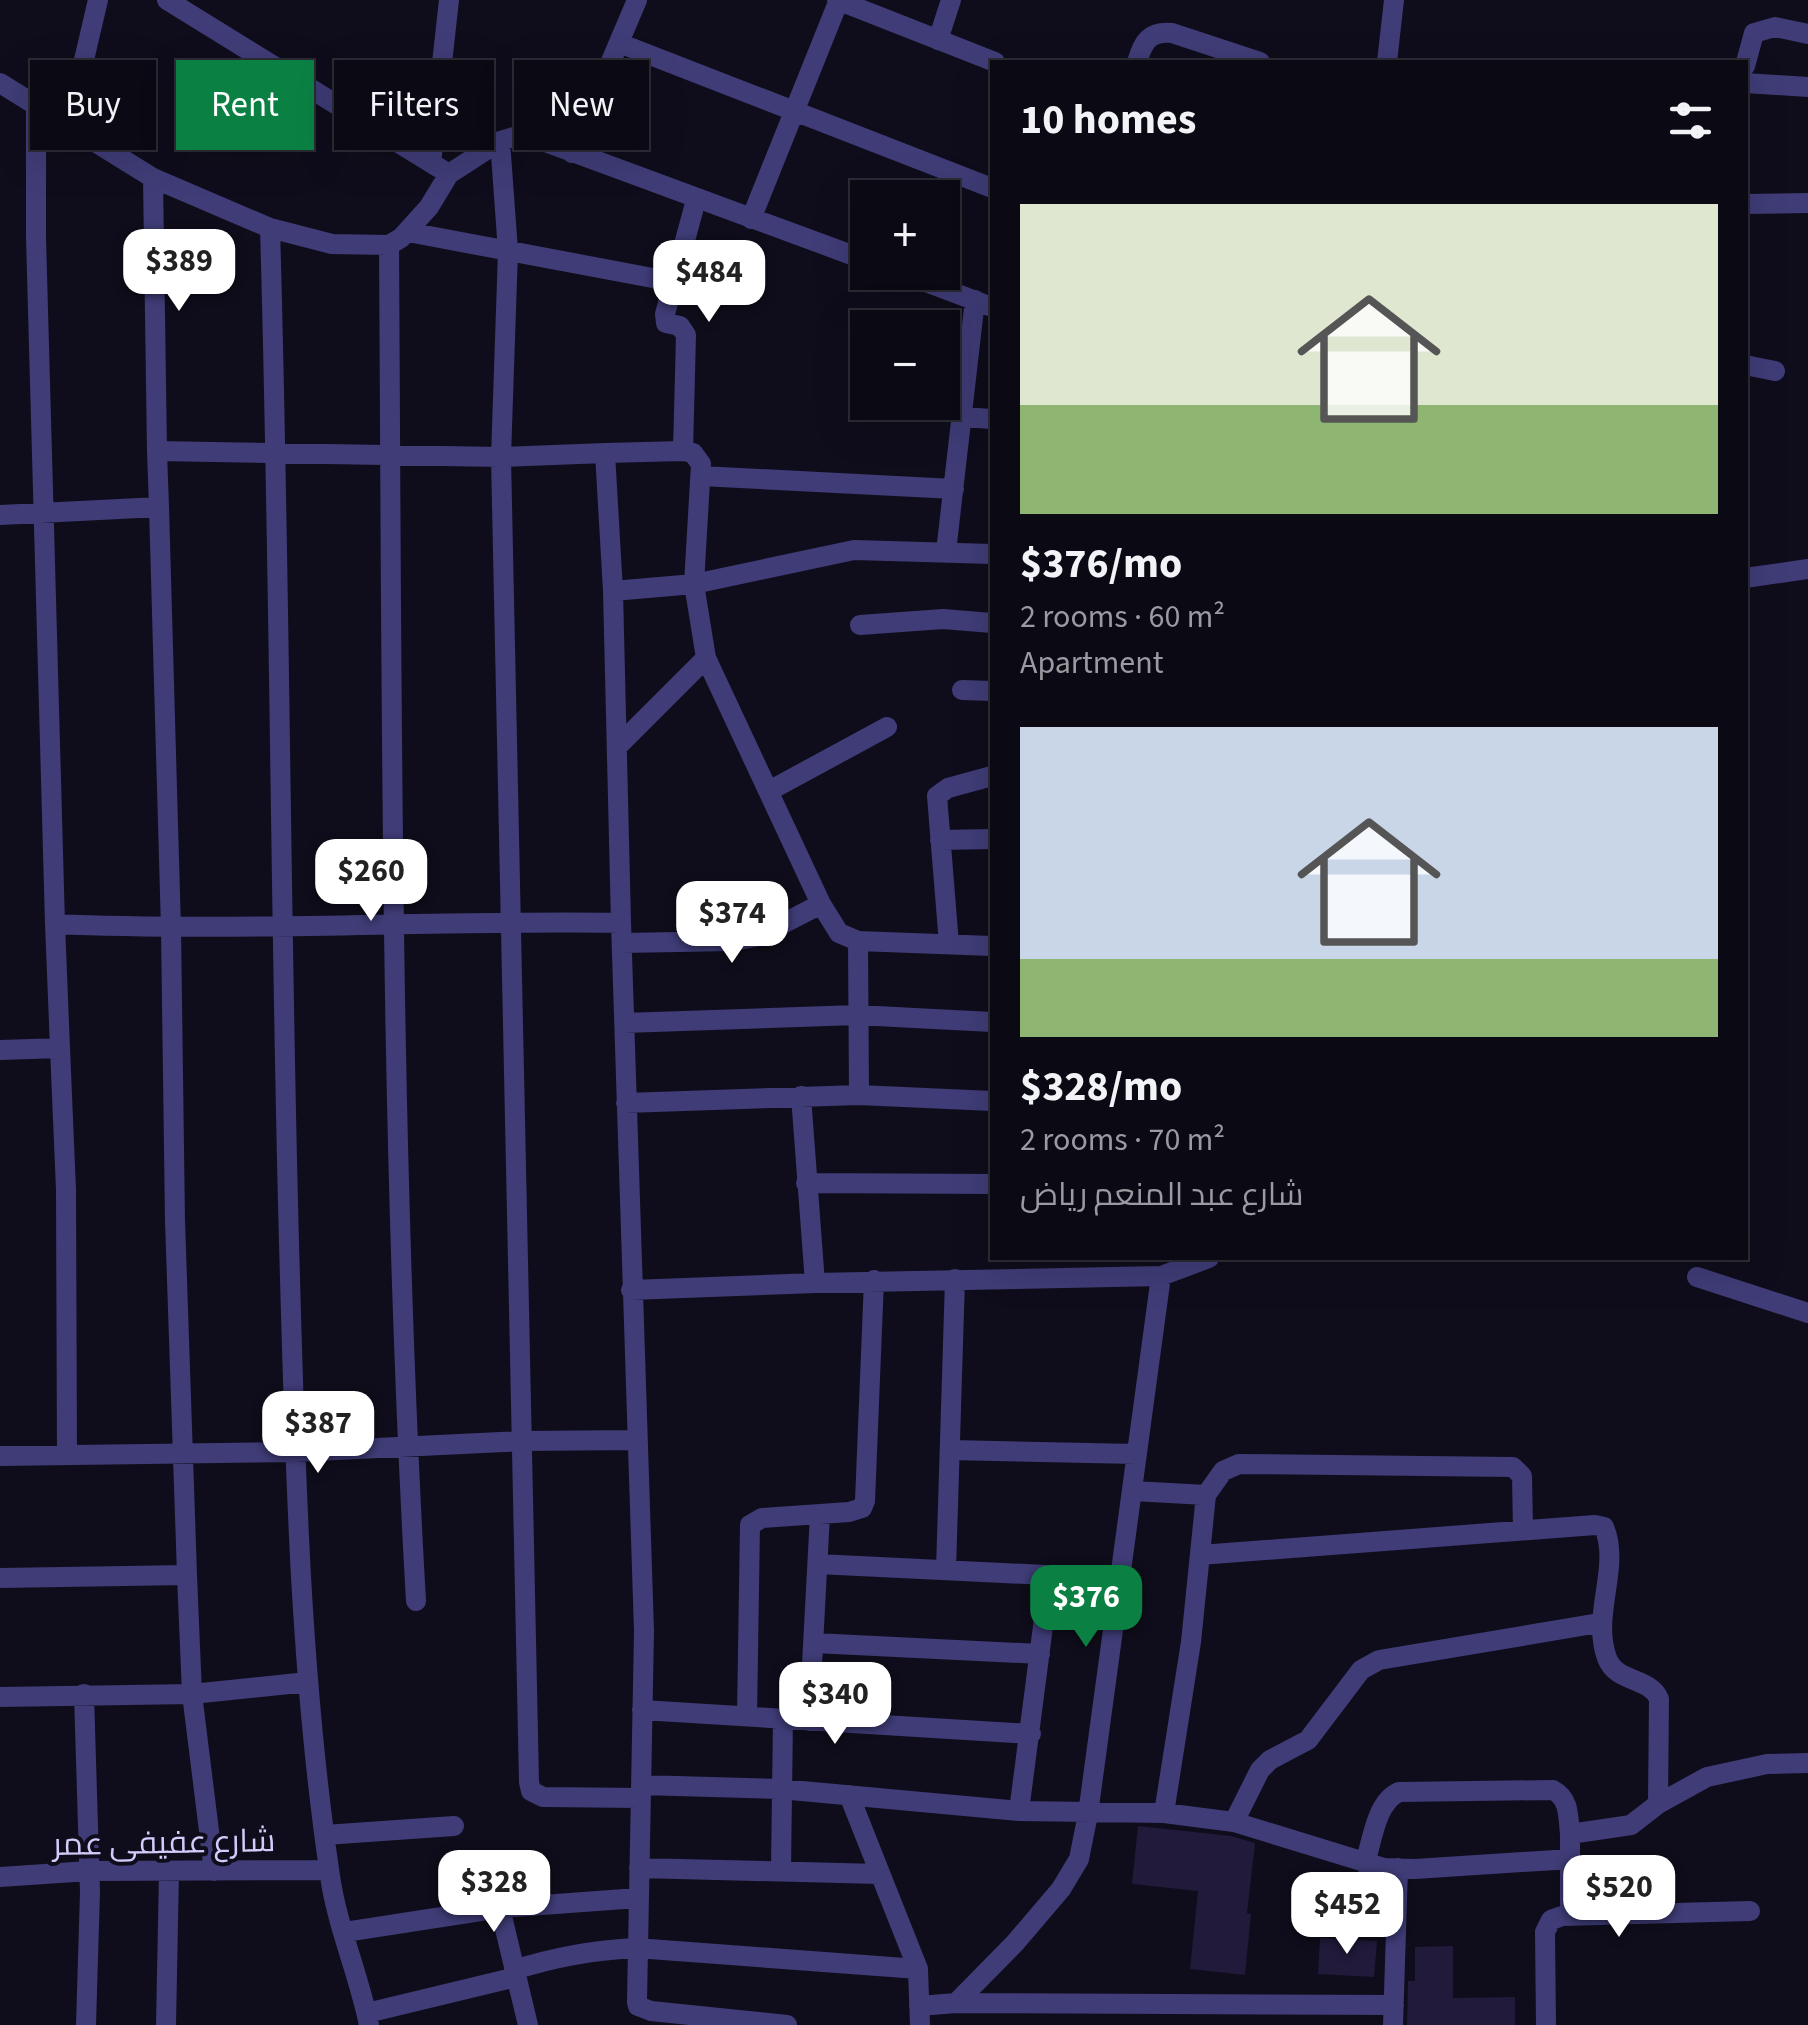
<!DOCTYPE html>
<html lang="en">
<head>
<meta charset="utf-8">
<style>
	body { margin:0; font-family:"Source Sans 3",Cairo,sans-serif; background:#14131d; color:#f1f3f6; height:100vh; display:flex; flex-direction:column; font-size:38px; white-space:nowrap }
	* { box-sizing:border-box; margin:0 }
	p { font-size:32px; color:#9a9aa0 }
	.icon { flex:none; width:55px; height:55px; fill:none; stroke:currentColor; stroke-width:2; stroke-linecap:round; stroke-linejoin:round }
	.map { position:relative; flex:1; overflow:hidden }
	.side { position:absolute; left:990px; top:60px; width:758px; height:1200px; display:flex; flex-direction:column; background:#0b0a14; border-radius:0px; box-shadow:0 10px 40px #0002,0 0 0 2px #2b2b34 }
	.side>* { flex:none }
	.hud { position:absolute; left:30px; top:60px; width:810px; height:90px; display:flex; gap:20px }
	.controls { position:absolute; left:850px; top:180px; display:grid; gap:20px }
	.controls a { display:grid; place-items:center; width:110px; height:110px; border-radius:0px; background:#0b0a14; box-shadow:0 10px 40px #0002,0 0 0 2px #2b2b34; font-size:50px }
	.price { position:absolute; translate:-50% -85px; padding:0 22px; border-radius:20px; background:#fff; color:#222; font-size:32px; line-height:65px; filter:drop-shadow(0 2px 5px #0008) }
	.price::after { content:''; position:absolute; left:50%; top:60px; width:30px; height:22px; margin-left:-15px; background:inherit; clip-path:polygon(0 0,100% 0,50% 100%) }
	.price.selected { background:#0b8043; color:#fff }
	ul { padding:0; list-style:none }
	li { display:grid; align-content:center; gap:20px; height:530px; padding:0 30px }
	li span { display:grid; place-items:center; height:310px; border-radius:0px; color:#555 }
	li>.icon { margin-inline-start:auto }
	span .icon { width:180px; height:180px; fill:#fffc; stroke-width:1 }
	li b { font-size:42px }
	h2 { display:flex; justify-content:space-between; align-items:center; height:120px; padding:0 30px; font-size:42px }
	.pill { padding:0 35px; border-radius:0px; background:#0b0a14; box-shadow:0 10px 40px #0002,0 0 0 2px #2b2b34; font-size:35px; line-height:90px }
	.pill.selected { background:#0b8043; color:#fff }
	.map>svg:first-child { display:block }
</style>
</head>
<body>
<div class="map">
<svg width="1808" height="2025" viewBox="0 0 1808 2025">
	<rect width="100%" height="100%" fill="#0f0d1b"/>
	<path fill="#211a3b" d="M1138 1826 1231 1836 1255 1843 1247 1913 1251 1914 1245 1975 1190 1969 1198 1891 1132 1884Z
		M1320 1938 1377 1941 1374 1977 1318 1974Z
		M1453 1946V1998L1515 1997V2025H1407L1408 1981H1415V1947Z"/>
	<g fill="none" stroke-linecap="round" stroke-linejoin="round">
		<path stroke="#3f3c77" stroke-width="20" d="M167 0 449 174
			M837 0 995 62
			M938 40 951 0
			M619 43 992 188
			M1137 62C1143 42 1149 31 1172 33L1260 62
			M1387 62 1394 0
			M1745 66 1754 33 1775 27 1808 34
			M0 83 153 178 270 228 332 244 389 245 401 238 429 207 449 174 500 141 524 134 868 261
			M1745 83 1808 87
			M36 105V238L55 924
			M69 124 98 0
			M500 141 508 251 501 457 529 1782 531 1791 543 1797 640 1798
			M572 153 637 0
			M431 163 449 0
			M153 178 157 451
			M1745 204 1808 203
			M751 219 839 0
			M270 228C280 567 280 905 289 1243 295 1454 299 1667 330 1876 337 1926 359 1975 369 2025
			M408 232 674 282
			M389 245C392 697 390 1150 416 1601
			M899 272 992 307
			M1745 365 1775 371
			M963 417 992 419
			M683 451 686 335 680 326 666 323 665 314 696 200
			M605 453 683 451 693 453 701 464 694 584 706 658 821 904 839 933 858 941 992 946
			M701 476 954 489
			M159 507 171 929 175 1221 187 1575 192 1694 214 1871
			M0 515 159 507 157 451 501 457 605 453 613 591 621 923
			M946 552 975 300
			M1745 578 1808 569
			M613 591 694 584 854 550 992 554
			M860 625 943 619 992 623
			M962 690 992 691
			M617 747 706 658
			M769 791 887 727
			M940 840 992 839
			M858 941 859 1095
			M622 943 734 941 759 936 821 904
			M949 944 937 796 948 788 992 776
			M624 1023 857 1015 992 1022
			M60 1048 66 1190 67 1454
			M0 1050 60 1048 55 924C244 932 433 920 621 923L644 1631 637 2002 638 2006 651 2011 787 2025
			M626 1103 859 1095 992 1101
			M806 1183 992 1184
			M1697 1277 1808 1313
			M815 1283 1161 1276 1209 1258
			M631 1290 815 1283 801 1096
			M950 1450 1137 1454
			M0 1456 295 1452 523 1441 635 1440
			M1133 1491 1206 1495 1191 1642 1164 1813
			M1206 1495 1223 1471 1239 1464 1513 1467 1522 1476 1523 1530
			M1200 1555 1595 1525 1604 1527C1621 1568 1591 1614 1607 1658 1616 1683 1650 1677 1659 1699L1658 1804
			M818 1564 1045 1575 1048 1588 1019 1811
			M946 1570 955 1279
			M0 1578 187 1575
			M814 1643 1040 1654
			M84 1694 90 1892 86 2025
			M0 1697 192 1694 308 1682
			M642 1710 1031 1734
			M747 1717 750 1525 762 1518 849 1512 862 1508 865 1501 874 1280
			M809 1721 820 1514
			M641 1785 780 1789 1019 1811 1164 1813 1234 1822 1384 1868 1415 1869 1570 1859
			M849 1795 918 1969 920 2025
			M1234 1822 1260 1770 1270 1760 1308 1740 1361 1670 1379 1660 1599 1623
			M325 1835 454 1826
			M1365 1864C1372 1841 1376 1802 1399 1792L1553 1790C1570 1799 1568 1817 1570 1834
			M639 1868 879 1874
			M781 1869 783 1719
			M0 1877 89 1871 329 1870
			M500 1908 528 2025
			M1570 1916V1834L1631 1825 1658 1804 1707 1777 1767 1764 1808 1763
			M345 1932 500 1908 638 1898
			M514 1970C555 1957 593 1950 636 1948L918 1969
			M956 2003 1015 1943 1061 1889 1079 1859 1088 1814 1161 1276
			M919 2006 956 2003 1394 2005
			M367 2013 516 1977
			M166 2025 169 1871
			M1393 2025 1398 1868
			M1546 2025 1545 1932 1551 1920 1562 1916 1750 1911"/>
	</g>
	<g text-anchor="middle" stroke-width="8" stroke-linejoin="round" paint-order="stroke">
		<g font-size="32" fill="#d2ccfb" stroke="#0f0d1b">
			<text transform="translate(164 1842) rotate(-1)" y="11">شارع عفيفى عمر</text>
		</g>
	</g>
</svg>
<div class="controls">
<a>+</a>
<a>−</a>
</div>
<b class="price" style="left:179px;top:314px">$389</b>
<b class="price" style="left:709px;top:325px">$484</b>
<b class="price" style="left:371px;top:924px">$260</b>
<b class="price" style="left:732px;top:966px">$374</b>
<b class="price" style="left:318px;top:1476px">$387</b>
<b class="price selected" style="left:1086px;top:1650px">$376</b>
<b class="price" style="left:835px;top:1747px">$340</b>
<b class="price" style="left:494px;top:1935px">$328</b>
<b class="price" style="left:1619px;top:1940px">$520</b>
<b class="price" style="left:1347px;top:1957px">$452</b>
<div class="hud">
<a class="pill">Buy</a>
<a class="pill selected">Rent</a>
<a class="pill">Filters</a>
<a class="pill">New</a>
</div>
<section class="side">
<h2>10 homes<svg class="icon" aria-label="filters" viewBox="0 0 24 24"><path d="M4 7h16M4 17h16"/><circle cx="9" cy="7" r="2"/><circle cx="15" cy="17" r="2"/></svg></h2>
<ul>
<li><span style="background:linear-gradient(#dfe7d0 65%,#8fb573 0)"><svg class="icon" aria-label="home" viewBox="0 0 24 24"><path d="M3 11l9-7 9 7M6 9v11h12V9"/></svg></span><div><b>$376/mo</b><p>2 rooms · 60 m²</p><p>Apartment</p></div></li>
<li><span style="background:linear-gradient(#c9d6e8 75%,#8fb573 0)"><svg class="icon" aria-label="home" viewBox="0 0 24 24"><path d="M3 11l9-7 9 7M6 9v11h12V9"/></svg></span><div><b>$328/mo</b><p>2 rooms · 70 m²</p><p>شارع عبد المنعم رياض</p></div></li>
</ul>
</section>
</div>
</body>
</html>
